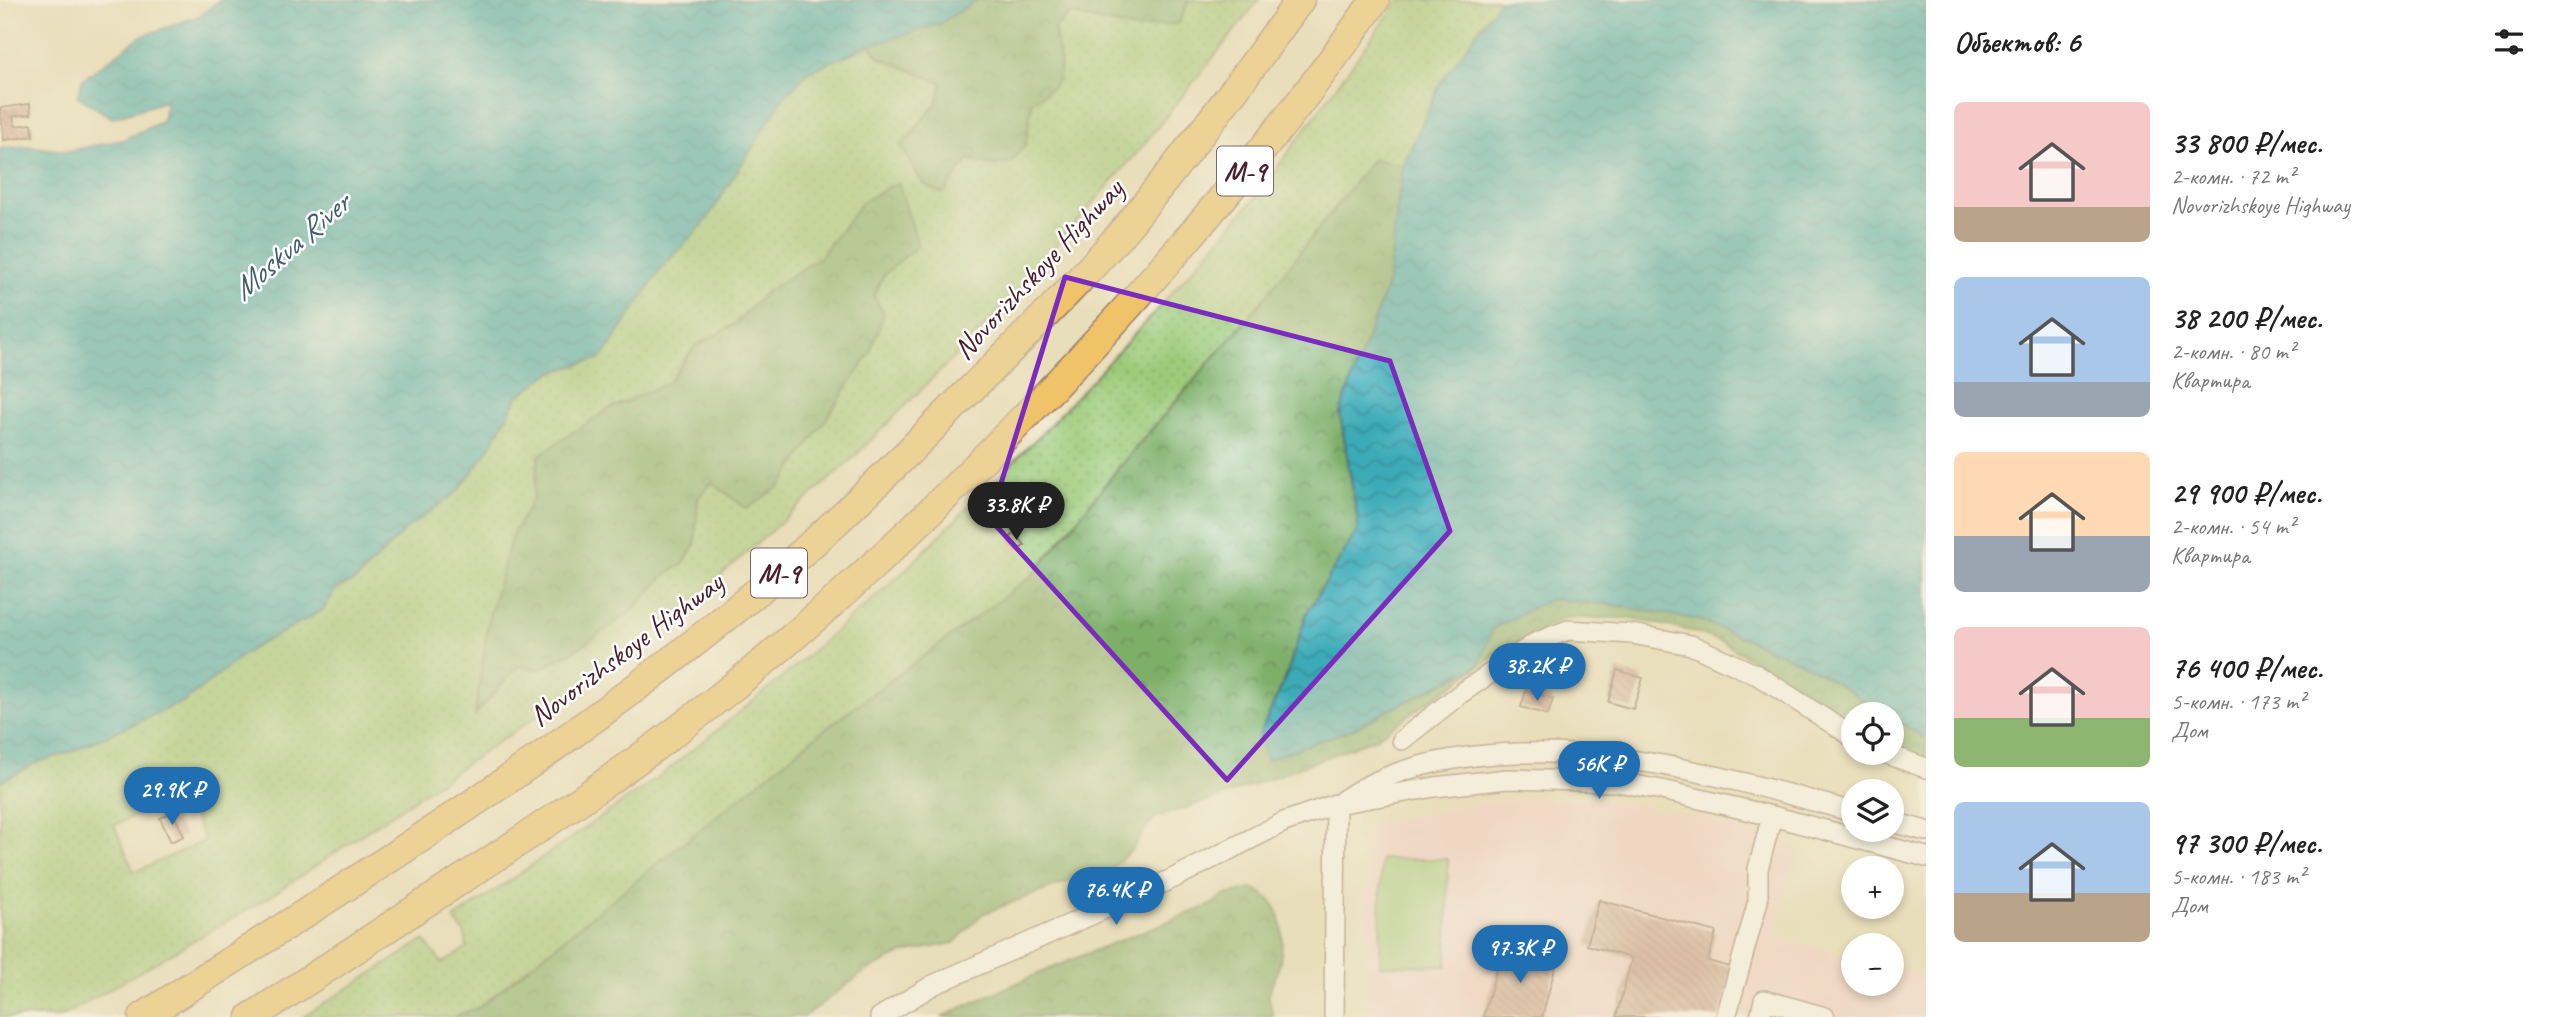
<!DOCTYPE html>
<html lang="ru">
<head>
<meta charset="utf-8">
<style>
	body { margin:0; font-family:Caveat,sans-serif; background:#f6f6f6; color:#222; height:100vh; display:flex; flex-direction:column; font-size:26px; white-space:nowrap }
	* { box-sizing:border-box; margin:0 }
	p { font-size:23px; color:#767676 }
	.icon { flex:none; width:38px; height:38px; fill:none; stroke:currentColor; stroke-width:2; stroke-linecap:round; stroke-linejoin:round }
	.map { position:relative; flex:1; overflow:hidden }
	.sheet { display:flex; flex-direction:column; background:#fff; width:630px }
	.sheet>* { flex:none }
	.fabs { position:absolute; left:1841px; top:702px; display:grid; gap:14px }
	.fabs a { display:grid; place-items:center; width:63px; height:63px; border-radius:50%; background:#fff; box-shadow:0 4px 10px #0003; font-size:35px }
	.price { position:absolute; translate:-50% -60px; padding:0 16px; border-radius:24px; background:#1f6fb2; color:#fff; font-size:23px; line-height:46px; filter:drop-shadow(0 2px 4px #0008) }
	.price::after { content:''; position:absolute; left:50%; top:42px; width:21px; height:16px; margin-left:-10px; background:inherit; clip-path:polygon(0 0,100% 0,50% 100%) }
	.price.selected { background:#222; color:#fff }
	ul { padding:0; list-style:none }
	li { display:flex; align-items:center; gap:21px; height:175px; padding:0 28px }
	li span { display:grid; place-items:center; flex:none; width:196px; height:140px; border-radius:10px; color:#555 }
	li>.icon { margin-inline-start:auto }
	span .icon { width:84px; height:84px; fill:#fffc; stroke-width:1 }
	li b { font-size:30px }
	h2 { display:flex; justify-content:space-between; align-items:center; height:84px; padding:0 28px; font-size:30px }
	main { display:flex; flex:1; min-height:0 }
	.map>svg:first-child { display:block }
</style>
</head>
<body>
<main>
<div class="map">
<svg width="1926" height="1017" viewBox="0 0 1926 1017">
	<defs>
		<pattern id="grass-dots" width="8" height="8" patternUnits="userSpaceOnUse" patternTransform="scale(1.75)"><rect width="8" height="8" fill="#9dcb79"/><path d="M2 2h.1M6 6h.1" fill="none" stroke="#89ae69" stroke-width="1.8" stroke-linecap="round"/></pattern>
		<pattern id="forest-crowns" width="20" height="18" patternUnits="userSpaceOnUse" patternTransform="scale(1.75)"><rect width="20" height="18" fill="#7eaf69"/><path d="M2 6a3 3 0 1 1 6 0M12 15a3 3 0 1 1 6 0" fill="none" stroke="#698e57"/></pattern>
		<pattern id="water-waves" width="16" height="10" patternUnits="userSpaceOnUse" patternTransform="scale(1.75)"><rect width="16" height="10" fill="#3babb7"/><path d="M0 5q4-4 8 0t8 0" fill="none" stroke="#348b95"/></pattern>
		<pattern id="building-back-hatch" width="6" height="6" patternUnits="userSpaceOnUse" patternTransform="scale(1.75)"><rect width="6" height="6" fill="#ce9b8f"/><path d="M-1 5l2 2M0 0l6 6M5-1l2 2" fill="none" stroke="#a97e75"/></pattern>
	</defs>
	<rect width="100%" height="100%" fill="#fff"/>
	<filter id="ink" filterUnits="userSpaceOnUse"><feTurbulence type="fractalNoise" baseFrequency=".0143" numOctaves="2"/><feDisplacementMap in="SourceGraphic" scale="14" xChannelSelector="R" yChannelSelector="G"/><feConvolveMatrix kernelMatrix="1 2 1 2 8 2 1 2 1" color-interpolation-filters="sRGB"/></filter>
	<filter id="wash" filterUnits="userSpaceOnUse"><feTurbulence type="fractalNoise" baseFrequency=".00686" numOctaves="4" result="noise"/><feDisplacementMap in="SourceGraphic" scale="28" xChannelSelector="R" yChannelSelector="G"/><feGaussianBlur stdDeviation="1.57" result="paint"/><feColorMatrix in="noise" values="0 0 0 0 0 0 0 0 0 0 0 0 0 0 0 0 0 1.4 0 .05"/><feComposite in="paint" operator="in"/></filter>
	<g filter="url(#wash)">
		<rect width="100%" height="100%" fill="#e9deba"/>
		<path fill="#f7cfd0" d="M1543 797 1612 802 1693 815 1798 846 1774 936 1853 958V984H1892V968L1926 977V1017H1366L1368 826 1469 804Z"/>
		<path fill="url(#grass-dots)" stroke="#747552" stroke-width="2" fill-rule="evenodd" d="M1189 0H1259L1141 148 996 315 851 460 699 595 628 653 534 718 271 896 61 1017H0V782L36 763 73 751 187 700 249 650 323 610 335 590 357 580 405 530 458 491 489 449 518 396 552 372 602 358 661 269 706 221 783 98 809 71 870 45 880 58 942 83 937 103 901 146 969 158 990 166 1025 144 1032 101C1071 81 1061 65 1054 28L1070 14 1136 29 1179 23ZM862 202 917 245 884 275 874 296 697 499 695 544 683 564 664 576 634 609 579 648 539 669 518 665 476 713 512 536 533 499 539 455 609 409 668 383 695 346 734 325 765 293 820 257ZM184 794 205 841 134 872 114 825Z
			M1399 0H1500L1440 84 1403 165 1372 160 1254 311 1120 466 1032 576 821 732 478 1008 452 1017H303L424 940 442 963 467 948 465 934 454 919 660 776 784 676 901 574 1047 428 1154 313 1256 197Z"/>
		<path fill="url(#forest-crowns)" stroke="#64674a" stroke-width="2" d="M977 0H1189L1179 23 1136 29 1070 14 1054 28C1061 66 1071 81 1032 101L1026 144 1011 162 990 166 969 159 943 194 923 184 901 146 937 103 942 83 880 57 870 45 939 24Z
			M1373 159 1403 165 1388 282 1340 413 1359 528 1307 613 1286 677 1260 734 1266 760 1352 729 1479 665 1493 628 1550 599 1613 605 1700 620 1803 663 1887 714H1853V723L1723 642 1695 632 1631 618H1564L1492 658 1376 738 1232 793 1154 818 1130 852 1100 878 1067 882 982 914 954 943 904 953 866 971 804 1017H452L478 1008 821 732 1032 576 1120 466 1254 311Z
			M898 182 918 245 884 275 874 296 884 314 869 355 782 484 747 509 711 482 698 499 695 544 683 564 664 576 634 609 579 648 539 670 518 666 475 715 489 617 512 536 533 499 539 455 609 409 668 383 695 346 734 325 765 293 820 257 862 202Z
			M1892 717 1926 739V762L1892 746Z
			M1253 889C1287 901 1285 940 1278 970 1276 978 1269 987 1269 995 1269 1002 1272 1010 1273 1017H942C1030 975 1121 939 1211 905L1224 895Z"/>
		<path fill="#9dcb79" stroke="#747552" stroke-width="2" d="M1381 859H1448L1447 966 1380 965Z"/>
		<path fill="url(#water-waves)" stroke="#426571" stroke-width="2" d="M220 0H977L939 24 871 45 809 71 783 98 706 221 661 269 602 358 552 372 518 396 489 449 458 491 405 530 356 580 335 590 323 610 249 650 187 700 73 751 36 763 0 782V148L30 146 66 151 122 140 163 121 166 101 112 118 77 96 83 79 140 37 199 16Z
			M1500 0H1926V739L1892 717V714H1887L1803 663 1700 620 1613 605 1550 599 1493 628 1479 665 1352 729 1266 760 1260 734 1286 677 1307 613 1359 528 1340 413 1388 282 1403 165 1440 84Z"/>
		<g id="blocks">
			<path fill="url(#building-back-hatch)" d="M30 104 31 114 13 116 15 126 32 124 33 136 4 140 0 108Z
				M1015 533 1025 545 1017 551 1008 540Z
				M1617 670 1643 678 1633 709 1608 702Z
				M1526 690 1553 699 1548 715 1521 707Z
				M173 812 184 836 171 842 160 818Z
				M1599 900 1716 932 1708 961 1734 968 1720 1017H1616L1632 958 1587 945Z
				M1503 946 1557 961 1542 1017H1483Z"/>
		</g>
	</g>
	<g filter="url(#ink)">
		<use href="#blocks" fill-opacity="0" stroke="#9a7e72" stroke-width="2"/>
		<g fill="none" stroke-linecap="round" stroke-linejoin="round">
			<defs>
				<path id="minor" d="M1402 740 1460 694 1535 643 1568 630 1632 634 1691 645 1757 675 1853 737
					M1881 752 1926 768
					M1343 800C1381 774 1423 763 1467 757 1600 740 1726 777 1853 812
					M1892 822 1926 831
					M880 1017 933 985 1172 879 1284 822 1336 804 1435 787 1507 779 1617 782 1662 790 1772 816 1926 857
					M1334 1017 1336 804
					M1726 1017 1758 901V869L1772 816
					M1760 1017 1764 1000 1825 1017"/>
				<path id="highway" d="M143 1017C355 881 572 748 764 586 836 525 902 459 968 392 1023 337 1080 283 1130 223 1189 151 1246 76 1300 0
					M251 1017C318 975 383 930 450 887 542 827 634 766 720 697 848 596 966 480 1078 361 1184 247 1286 128 1375 0"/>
			</defs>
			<use href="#minor" stroke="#9a7e72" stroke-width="22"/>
			<use href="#highway" stroke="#9a7e72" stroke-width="31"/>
			<use href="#minor" stroke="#fff" stroke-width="19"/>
			<use href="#highway" stroke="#f0c369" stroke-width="28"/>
		</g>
	</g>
	<path d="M0 0H1926V1017H0ZM1065 277 1390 361 1450 531 1227 780 990 519Z" fill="#e9deba" fill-opacity=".55" fill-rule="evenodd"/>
	<path fill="none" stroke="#7b2cbf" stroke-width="5" stroke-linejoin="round" d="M1065 277 1390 361 1450 531 1227 780 990 519Z"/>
	<g text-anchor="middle" stroke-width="5" stroke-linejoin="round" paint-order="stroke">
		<g fill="#fff" stroke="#80626b" stroke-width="2">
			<rect x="1217" y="146.5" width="56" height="49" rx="5"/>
			<rect x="751" y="548.5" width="56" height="49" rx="5"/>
		</g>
		<g font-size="28" font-weight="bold" fill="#4a1f2b">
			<text x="1245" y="181">М-9</text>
			<text x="779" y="583">М-9</text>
		</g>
		<g font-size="30" fill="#4a1f2b" stroke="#fff">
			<text transform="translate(1038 269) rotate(-47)" y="10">Novorizhskoye Highway</text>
			<text transform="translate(626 649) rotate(-37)" y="10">Novorizhskoye Highway</text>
		</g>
		<g font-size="32" font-style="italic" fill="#435e6a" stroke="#fff">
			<text transform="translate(290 246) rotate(-41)" y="11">Moskva River</text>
		</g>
	</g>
</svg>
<div class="fabs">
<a><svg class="icon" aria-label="locate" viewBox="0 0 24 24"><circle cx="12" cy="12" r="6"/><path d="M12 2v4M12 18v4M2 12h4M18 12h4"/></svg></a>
<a><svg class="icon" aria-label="layers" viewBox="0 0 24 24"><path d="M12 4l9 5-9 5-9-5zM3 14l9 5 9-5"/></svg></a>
<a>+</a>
<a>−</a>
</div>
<b class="price selected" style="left:1016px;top:542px">33.8K ₽</b>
<b class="price" style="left:1537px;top:703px">38.2K ₽</b>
<b class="price" style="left:1599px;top:801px">56K ₽</b>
<b class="price" style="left:172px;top:827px">29.9K ₽</b>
<b class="price" style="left:1116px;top:927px">76.4K ₽</b>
<b class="price" style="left:1520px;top:985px">97.3K ₽</b>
</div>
<section class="sheet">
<h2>Объектов: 6<svg class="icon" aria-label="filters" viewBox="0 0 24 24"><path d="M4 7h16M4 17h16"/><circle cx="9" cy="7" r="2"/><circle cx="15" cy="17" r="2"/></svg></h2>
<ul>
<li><span style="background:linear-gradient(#f6c9c9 75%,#b9a48a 0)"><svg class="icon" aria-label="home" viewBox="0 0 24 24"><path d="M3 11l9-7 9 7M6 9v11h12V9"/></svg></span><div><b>33 800 ₽/мес.</b><p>2-комн. · 72 m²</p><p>Novorizhskoye Highway</p></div></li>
<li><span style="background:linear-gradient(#a9c7e8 75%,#9aa5b1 0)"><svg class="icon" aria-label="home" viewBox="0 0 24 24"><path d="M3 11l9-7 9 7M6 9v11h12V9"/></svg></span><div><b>38 200 ₽/мес.</b><p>2-комн. · 80 m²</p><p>Квартира</p></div></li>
<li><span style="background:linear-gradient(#ffd9b3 60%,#9aa5b1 0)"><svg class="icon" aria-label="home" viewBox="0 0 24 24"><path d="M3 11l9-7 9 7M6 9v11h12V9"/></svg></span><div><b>29 900 ₽/мес.</b><p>2-комн. · 54 m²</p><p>Квартира</p></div></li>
<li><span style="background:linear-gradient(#f6c9c9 65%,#8fb573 0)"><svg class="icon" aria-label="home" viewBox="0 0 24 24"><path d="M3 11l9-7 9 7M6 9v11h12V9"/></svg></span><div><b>76 400 ₽/мес.</b><p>5-комн. · 173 m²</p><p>Дом</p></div></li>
<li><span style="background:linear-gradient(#a9c7e8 65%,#b9a48a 0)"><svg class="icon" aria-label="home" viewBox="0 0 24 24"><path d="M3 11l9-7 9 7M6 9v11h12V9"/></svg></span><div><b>97 300 ₽/мес.</b><p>5-комн. · 183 m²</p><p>Дом</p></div></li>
</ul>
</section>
</main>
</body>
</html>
